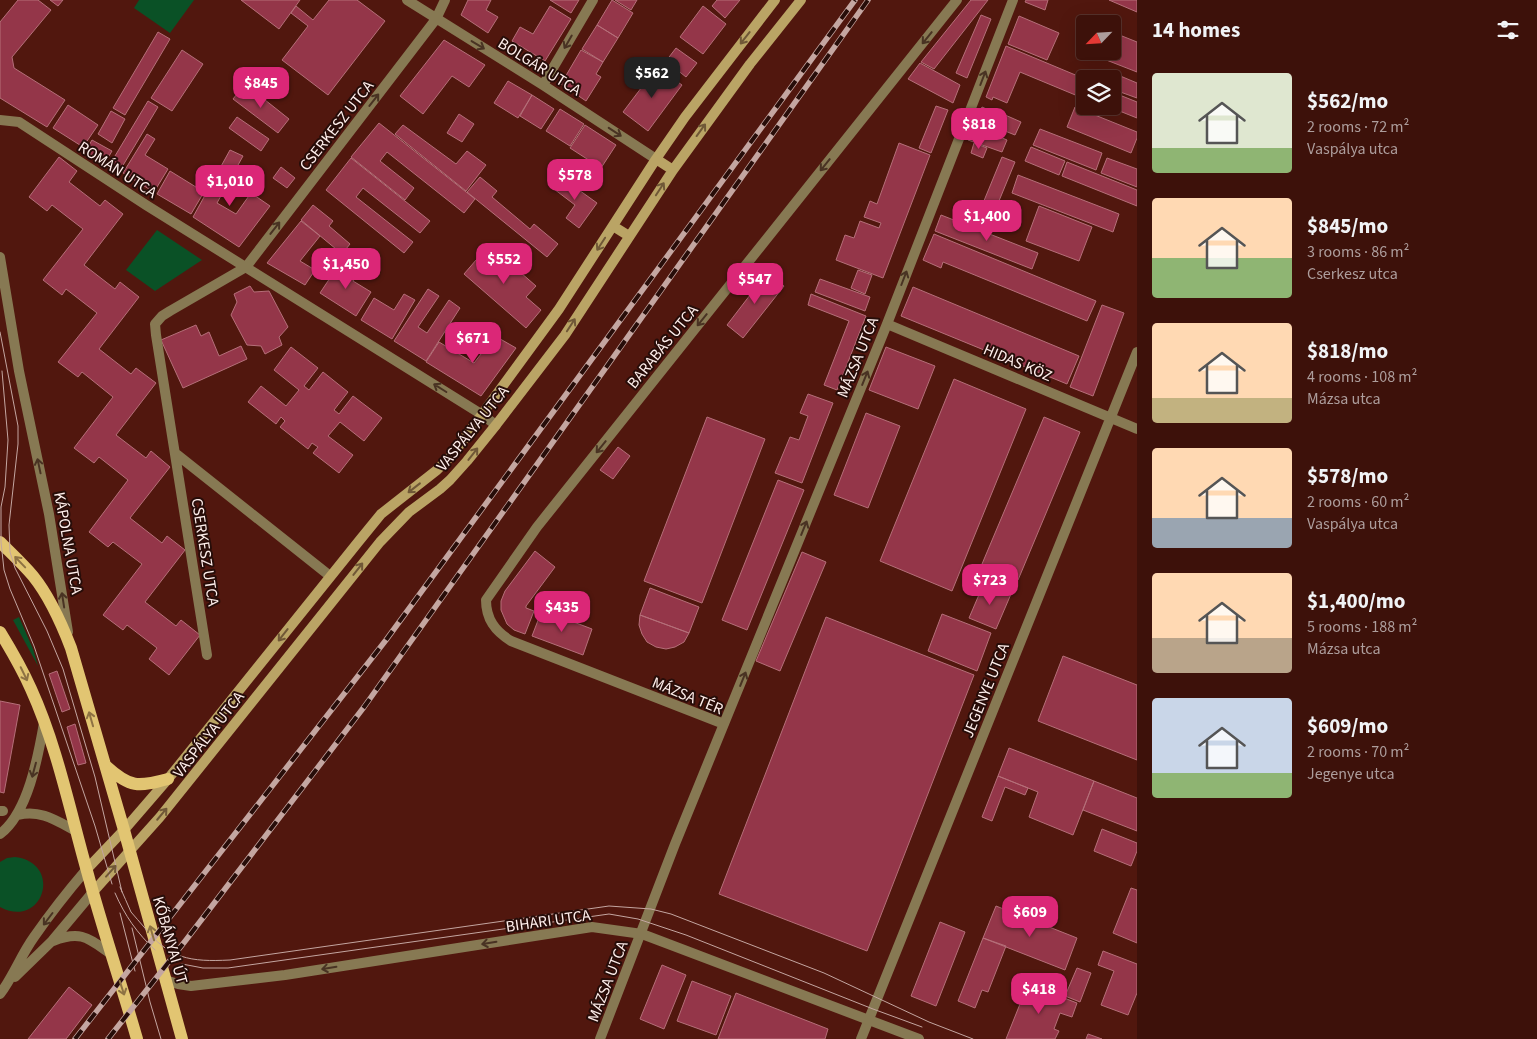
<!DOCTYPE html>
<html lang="en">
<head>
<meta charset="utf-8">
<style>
	body { margin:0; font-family:"Source Sans 3",sans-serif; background:#441a13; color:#f1f3f6; height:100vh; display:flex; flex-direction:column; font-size:19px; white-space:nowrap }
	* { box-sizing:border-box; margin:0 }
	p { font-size:16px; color:#ad9d9c }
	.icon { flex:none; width:28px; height:28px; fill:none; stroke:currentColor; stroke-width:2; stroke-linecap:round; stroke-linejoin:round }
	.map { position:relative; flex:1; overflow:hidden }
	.drawer { display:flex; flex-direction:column; background:#3d110a; width:400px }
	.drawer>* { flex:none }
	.needle { width:32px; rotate:245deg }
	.tools { position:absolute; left:1076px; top:15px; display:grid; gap:10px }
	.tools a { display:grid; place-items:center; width:45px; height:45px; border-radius:5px; background:#3d110a; box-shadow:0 5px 20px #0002,0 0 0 1px #56312b; font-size:25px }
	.price { position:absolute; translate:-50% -42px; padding:0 11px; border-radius:10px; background:#db2777; color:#fff; font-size:16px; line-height:32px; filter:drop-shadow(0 1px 2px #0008) }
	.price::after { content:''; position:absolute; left:50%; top:30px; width:15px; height:11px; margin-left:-8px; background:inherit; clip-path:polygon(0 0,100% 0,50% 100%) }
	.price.current { background:#222; color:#fff }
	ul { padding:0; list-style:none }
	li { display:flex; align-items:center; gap:15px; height:125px; padding:0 15px }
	li span { display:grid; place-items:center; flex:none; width:140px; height:100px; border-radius:5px; color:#555 }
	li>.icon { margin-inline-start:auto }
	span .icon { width:60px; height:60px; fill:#fffc; stroke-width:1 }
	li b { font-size:21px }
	h2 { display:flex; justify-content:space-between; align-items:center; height:60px; padding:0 15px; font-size:21px }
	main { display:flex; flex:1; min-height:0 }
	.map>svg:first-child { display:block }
</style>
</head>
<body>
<main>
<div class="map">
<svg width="1137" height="1039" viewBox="0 0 1137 1039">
	<rect width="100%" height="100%" fill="#51170e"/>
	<path fill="#0a5126" d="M139 0H194L170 33 134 8Z
		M157 230 202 260 155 291 126 270Z
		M19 617 33 649 38 666 13 620Z
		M15 857C64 863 43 930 0 907V862L7 858Z"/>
	<path fill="#943649" stroke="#b56f79" d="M18 0H38L51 10 12 57 14 68 65 100 47 127 0 98V22Z
		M50 0H63L58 6Z
		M241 0H300L279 29Z
		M329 0H357L385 21 328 95 282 60 308 26 291 13 296 6 313 20Z
		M468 0H491L486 10 498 17 488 33 461 15Z
		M550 0H579L571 13Z
		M612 0 633 13 618 38 597 25Z
		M615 0H637L631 10Z
		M717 0H740L725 18 712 6Z
		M971 0H988L934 69 921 62Z
		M1026 0H1048L1045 10 1025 2Z
		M1109 0H1137V12Z
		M550 6 571 19 545 61 512 41 520 27 533 34Z
		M703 6 726 24 703 54 680 37Z
		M981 15 991 19 967 78 956 73Z
		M1019 16 1059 33 1047 60 1008 44Z
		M597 25 618 38 603 62 582 49Z
		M158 32 170 39 125 115 113 108Z
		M1112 32 1137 42V72L1091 54 1092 51H1112Z
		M444 40 485 65 469 87 452 76 423 114 400 96Z
		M1006 46 1085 79V99L1020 72 1007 103 993 97 992 100 986 97Z
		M676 48 697 63 686 77 666 61Z
		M182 50 203 64 172 111 151 98Z
		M581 50 603 62 596 74 601 77 586 101 561 84Z
		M920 63 960 85 953 103 908 79Z
		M657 67 682 85 648 131 623 112Z
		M1106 70 1137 83V98L1112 89V79H1102Z
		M508 81 532 95 518 118 494 103Z
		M245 84 289 119 278 133 233 99Z
		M1112 92 1137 102V118L1107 106H1112Z
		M532 95 554 109 541 129 520 116Z
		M148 101 158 107 119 172 109 166Z
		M68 105 98 125 83 147 53 128Z
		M936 106 948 110 931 153 919 148Z
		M982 107 993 112 986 131 1007 140 1002 152 968 140Z
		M1075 107 1137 132V138L1131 153 1067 127Z
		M560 109 584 124 570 146 546 131Z
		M111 111 125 119 112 143 98 134Z
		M996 111 1021 122 1015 135 990 125Z
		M459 114 474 124 462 142 447 133Z
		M237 117 269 139 261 151 229 128Z
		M379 123 475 199 464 213 387 152 380 161 414 188 405 200 351 157Z
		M403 125 456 164 467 151 486 165 466 191 395 134Z
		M585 125 616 145 601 168 570 148Z
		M1040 129 1102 153 1096 170 1033 145Z
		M147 134 155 139 145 155 168 169 154 192 123 173Z
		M92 140 112 151 105 163 85 152Z
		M899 143 930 155 883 278 836 260 845 235 854 238 860 221 879 228 881 223 864 217 870 201 877 204Z
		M974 143 987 148 983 158 971 153Z
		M1031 147 1065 161 1059 175 1025 161Z
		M230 150 243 156 217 203 236 214 251 193 270 206 239 247 193 217Z
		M59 157 77 171 69 182 100 206 105 200 123 214 84 265 115 289 120 282 139 297 99 349 131 374 136 368 156 383 116 435 146 458 151 451 170 467 130 518 162 543 167 536 185 550 145 602 176 626 181 620 200 635 169 675 149 659 157 648 127 625 123 630 103 615 142 564 113 542 108 547 89 532 128 480 99 457 94 463 74 448 113 397 82 372 78 377 58 362 97 313 66 289 62 295 43 280 83 229 52 205 47 211 29 197Z
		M1002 157 1015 162 994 213 981 208Z
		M351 158 430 221 420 233 363 188 356 197 413 242 404 253 326 190Z
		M1107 158 1137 169V187L1101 173Z
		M1067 162 1137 190V206L1062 176Z
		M281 167 295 178 287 188 273 178Z
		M170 171 204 192 191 214 157 194Z
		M558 175 597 203 579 228 566 218 575 205 550 186Z
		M1018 175 1119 214 1113 232 1012 193Z
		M480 177 497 191 492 197 530 229 534 224 558 244 547 257 467 192Z
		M313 205 333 221 329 226 350 244 342 254 301 220Z
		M1039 206 1092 227 1079 261 1026 241Z
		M941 215 1038 253 1032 269 935 231Z
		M301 221 320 236 300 261 315 270 305 285 267 263Z
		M934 234 1096 301 1087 321 943 262 941 268 923 260Z
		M489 245 536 286 526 297 541 310 526 328 464 274Z
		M347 262 360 270 353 281 371 292 356 316 320 293 336 269 341 273Z
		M858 270 872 275 865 294 851 288Z
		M767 273 784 286 743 338 727 325Z
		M820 279 870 297 865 311 815 292Z
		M250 286 254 292 269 291 288 327 279 337 282 345 265 354 261 346 247 345 231 315 237 302 234 294Z
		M913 287 1079 356 1067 384 901 316Z
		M428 289 439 296 418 327 427 333 449 300 460 308 426 361 394 341Z
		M404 294 415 300 392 339 361 320 374 298 394 310Z
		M811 294 866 316 837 390 824 385 849 321 808 305Z
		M1102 305 1124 313 1093 396 1070 387Z
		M196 325 201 336 209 332 219 356 241 346 247 359 183 388 161 340Z
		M495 336 516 348 481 396 426 362 439 342 474 363Z
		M291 347 318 368 304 386 309 390 323 372 348 392 334 410 339 414 353 396 382 418 364 441 340 422 328 436 353 455 339 473 313 453 318 447 312 443 308 449 280 427 285 421 281 417 276 424 248 402 261 386 286 406 299 390 274 370Z
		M886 347 935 366 918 409 869 390Z
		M954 379 1026 409 952 591 880 561Z
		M808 394 833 403 802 483 775 473 790 437 799 440 808 416 800 413Z
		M866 413 900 426 868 508 834 495Z
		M707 417 765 439 702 603 644 581Z
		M1044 417 1080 432 1018 580 982 564Z
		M618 447 630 456 613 479 600 470Z
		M778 480 804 490 747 630 722 620Z
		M535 551 555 567 526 606V608L534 611 525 634 514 630 507 624 501 610V601L505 591Z
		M802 552 826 562 780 671 756 661Z
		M984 583 1011 594 996 629 969 618Z
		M650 588 699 607 689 633 640 615Z
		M542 610 592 629 583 655 532 636Z
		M942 614 991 633 977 671 928 651Z
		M640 615 689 633 684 642 675 647 666 649 656 647 647 642 642 634 639 625Z
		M826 617 974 675 867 951 719 894Z
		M1063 656 1137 685V760L1038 721Z
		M57 671 70 709 62 712 49 674Z
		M0 701 20 705 4 793 0 792Z
		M75 724 86 763 78 765 67 727Z
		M1009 748 1094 781 1073 835 1029 817 1038 792 998 776Z
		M998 776 1028 788 1025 795 1005 787 992 821 982 817Z
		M1094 781 1137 798V831L1083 810Z
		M1102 829 1137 843V851L1131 866 1094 851Z
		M1131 888 1137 890V943L1113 933Z
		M996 906 1077 938 1065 970 983 938Z
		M940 922 965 932 936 1006 911 996Z
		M983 938 1006 946 988 992 982 990 975 1008 958 1001Z
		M1103 951 1137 964V993L1128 1015 1101 1005 1114 971 1098 965Z
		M662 965 686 975 664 1029 640 1019Z
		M1077 968 1091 973 1080 1002 1065 996Z
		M692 981 731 996 716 1035 677 1021Z
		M1028 984 1077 1003 1072 1017 1060 1013 1054 1029 1059 1031 1055 1039H1006Z
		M69 987 92 1005 66 1039H28Z
		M736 993 828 1029 825 1039H718Z
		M1088 1034 1102 1039H1086Z"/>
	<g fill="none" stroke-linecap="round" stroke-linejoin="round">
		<path stroke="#877953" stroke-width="10" d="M0 811H3"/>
		<path stroke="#877953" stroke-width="10" d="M407 0 543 85 656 159
			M543 85 593 0
			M0 120 19 122 146 205 481 414 496 425
			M887 324 1137 429
			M175 453 330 576
			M207 655 156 335 155 324 162 316 170 311 246 267 436 19 445 0
			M724 724 511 641C495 631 486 619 486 600L537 527 957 0
			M18 815C40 809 57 821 76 831
			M0 834C28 813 38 757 44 723
			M53 941C81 930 88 938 111 954
			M15 977 52 941 93 892
			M0 994C13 977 21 955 34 937 50 914 68 891 86 870
			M600 1039 675 844 887 324 1013 0
			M861 1039 1137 352"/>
		<path stroke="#877953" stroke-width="10" d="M0 257 19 371 49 514 68 632
			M165 980 178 984 191 986 285 975 592 927 642 934 919 1039"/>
		<path stroke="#baa465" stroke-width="10" d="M656 159 673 170
			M613 226 629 236
			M86 870 124 830 168 779 359 541 381 514 437 470 453 454 559 309 656 159 685 117 775 0
			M93 892 160 817 380 542 409 512 440 489 450 480 467 461 496 425 565 335 673 170 750 64 801 0"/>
		<path stroke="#e2c572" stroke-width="12" d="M0 542C11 553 23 564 33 576 50 597 61 622 71 648L124 830 182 1039
			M0 632C11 650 22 669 31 689 57 746 70 811 87 871 102 927 121 983 137 1039
			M106 766C130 788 138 787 168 779"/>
		<path stroke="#c4a6a1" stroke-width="1" d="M0 332 18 426V444L9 525 10 552 15 568 47 631 63 669 95 777 122 892
			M2 371 8 440 5 487 1 507V542L4 570 10 589 34 646 95 826 112 884
			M120 887C124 895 127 904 131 912 135 917 140 922 144 927 169 959 190 962 230 960L609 906 651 909 671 914 824 973 929 1022 973 1039
			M115 893C125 916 137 933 155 950
			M120 913 135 971
			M132 928 150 1002 161 1039
			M182 964 203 968H228L609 914 638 919 686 935 873 1009 922 1027"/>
		<defs>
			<path id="rail" d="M75 1039 386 640 855 0
				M108 1039 186 940 364 707 868 0"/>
		</defs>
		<use href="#rail" stroke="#c4a6a1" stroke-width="5.5"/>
		<use href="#rail" stroke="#270d09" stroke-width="4" stroke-dasharray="11" stroke-linecap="butt"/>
	</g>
	<defs><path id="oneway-shaft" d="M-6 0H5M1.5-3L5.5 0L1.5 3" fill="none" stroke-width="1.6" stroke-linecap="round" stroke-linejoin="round" transform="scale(1.25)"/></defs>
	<g stroke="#705837">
		<use href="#oneway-shaft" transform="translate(745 38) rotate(128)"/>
		<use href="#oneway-shaft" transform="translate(701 130) rotate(-54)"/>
		<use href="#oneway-shaft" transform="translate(660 189) rotate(-57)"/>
		<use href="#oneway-shaft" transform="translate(601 244) rotate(123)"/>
		<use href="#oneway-shaft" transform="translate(571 325) rotate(-57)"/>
		<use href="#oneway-shaft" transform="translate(473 454) rotate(-52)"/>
		<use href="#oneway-shaft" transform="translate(414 488) rotate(142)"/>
		<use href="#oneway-shaft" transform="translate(358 569) rotate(-52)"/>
		<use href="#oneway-shaft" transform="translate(283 635) rotate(128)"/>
		<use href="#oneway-shaft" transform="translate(162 814) rotate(-50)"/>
		<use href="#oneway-shaft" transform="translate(111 871) rotate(-48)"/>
	</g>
	<g stroke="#493323">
		<use href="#oneway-shaft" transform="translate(927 38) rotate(129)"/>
		<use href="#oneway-shaft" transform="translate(568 42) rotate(120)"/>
		<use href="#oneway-shaft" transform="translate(478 45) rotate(31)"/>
		<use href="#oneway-shaft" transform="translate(983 78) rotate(-69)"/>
		<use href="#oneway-shaft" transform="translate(374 100) rotate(-52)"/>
		<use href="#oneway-shaft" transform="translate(615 132) rotate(33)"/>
		<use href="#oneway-shaft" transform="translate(825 165) rotate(129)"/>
		<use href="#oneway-shaft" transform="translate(275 228) rotate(-52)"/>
		<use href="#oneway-shaft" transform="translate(904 278) rotate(-69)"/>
		<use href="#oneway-shaft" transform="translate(702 320) rotate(129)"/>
		<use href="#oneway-shaft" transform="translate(865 378) rotate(-68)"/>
		<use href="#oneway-shaft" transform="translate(440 388) rotate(-148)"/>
		<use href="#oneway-shaft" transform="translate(601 447) rotate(129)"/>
		<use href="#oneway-shaft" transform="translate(39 466) rotate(-102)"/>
		<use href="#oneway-shaft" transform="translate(804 528) rotate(-68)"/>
		<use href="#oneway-shaft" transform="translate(63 600) rotate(-99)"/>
		<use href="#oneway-shaft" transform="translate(743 679) rotate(-68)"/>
		<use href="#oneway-shaft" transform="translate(34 770) rotate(105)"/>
		<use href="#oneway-shaft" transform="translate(48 919) rotate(127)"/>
		<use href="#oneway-shaft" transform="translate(489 943) rotate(171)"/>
		<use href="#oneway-shaft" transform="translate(329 968) rotate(171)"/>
	</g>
	<g stroke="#8e7243">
		<use href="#oneway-shaft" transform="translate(20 562) rotate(-134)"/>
		<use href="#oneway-shaft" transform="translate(24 674) rotate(64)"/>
		<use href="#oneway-shaft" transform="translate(91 719) rotate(-106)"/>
		<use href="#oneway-shaft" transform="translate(152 933) rotate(-106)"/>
		<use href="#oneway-shaft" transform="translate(122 988) rotate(72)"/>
	</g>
	<g text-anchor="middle" stroke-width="4" stroke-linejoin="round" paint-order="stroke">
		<g font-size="16" fill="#feeeeb" stroke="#270d09">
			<text transform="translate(540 66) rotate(32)" y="6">BOLGÁR UTCA</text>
			<text transform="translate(336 125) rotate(-52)" y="6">CSERKESZ UTCA</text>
			<text transform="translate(118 169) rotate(33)" y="6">ROMÁN UTCA</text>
			<text transform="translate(662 346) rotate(-51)" y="6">BARABÁS UTCA</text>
			<text transform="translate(857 357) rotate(-68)" y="6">MÁZSA UTCA</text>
			<text transform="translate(1018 362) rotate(23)" y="6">HIDAS KÖZ</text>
			<text transform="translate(472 428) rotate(-51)" y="6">VASPÁLYA UTCA</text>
			<text transform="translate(69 543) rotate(80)" y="6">KÁPOLNA UTCA</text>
			<text transform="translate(206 552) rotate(81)" y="6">CSERKESZ UTCA</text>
			<text transform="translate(985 690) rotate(-68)" y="6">JEGENYE UTCA</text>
			<text transform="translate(688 695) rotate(22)" y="6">MÁZSA TÉR</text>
			<text transform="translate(208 734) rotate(-52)" y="6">VASPÁLYA UTCA</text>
			<text transform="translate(548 920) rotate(-8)" y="6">BIHARI UTCA</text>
			<text transform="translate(171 940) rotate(74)" y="6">KŐBÁNYAI ÚT</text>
			<text transform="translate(607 981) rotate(-69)" y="6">MÁZSA UTCA</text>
		</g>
	</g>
</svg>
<div class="tools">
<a><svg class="needle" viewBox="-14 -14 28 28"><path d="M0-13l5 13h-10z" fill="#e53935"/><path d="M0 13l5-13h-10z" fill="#ad9d9c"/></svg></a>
<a><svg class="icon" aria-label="layers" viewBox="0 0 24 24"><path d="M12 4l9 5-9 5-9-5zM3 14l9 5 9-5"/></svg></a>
</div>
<b class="price current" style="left:652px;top:99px">$562</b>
<b class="price" style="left:261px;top:109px">$845</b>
<b class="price" style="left:979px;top:150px">$818</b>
<b class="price" style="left:575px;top:201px">$578</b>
<b class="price" style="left:230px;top:207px">$1,010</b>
<b class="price" style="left:987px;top:242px">$1,400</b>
<b class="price" style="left:504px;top:285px">$552</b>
<b class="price" style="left:346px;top:290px">$1,450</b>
<b class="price" style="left:755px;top:305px">$547</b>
<b class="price" style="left:473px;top:364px">$671</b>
<b class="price" style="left:990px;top:606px">$723</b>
<b class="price" style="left:562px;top:633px">$435</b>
<b class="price" style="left:1030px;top:938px">$609</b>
<b class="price" style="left:1039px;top:1015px">$418</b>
</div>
<section class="drawer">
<h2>14 homes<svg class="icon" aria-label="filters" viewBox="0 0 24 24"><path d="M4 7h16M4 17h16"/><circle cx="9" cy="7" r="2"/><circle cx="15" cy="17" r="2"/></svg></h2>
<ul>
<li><span style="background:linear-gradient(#dfe7d0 75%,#8fb573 0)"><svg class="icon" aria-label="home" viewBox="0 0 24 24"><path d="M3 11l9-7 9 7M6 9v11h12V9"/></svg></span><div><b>$562/mo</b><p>2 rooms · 72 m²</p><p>Vaspálya utca</p></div></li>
<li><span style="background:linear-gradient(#ffd9b3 60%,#8fb573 0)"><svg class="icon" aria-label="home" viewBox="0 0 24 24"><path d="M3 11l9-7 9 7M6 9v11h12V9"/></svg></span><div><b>$845/mo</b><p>3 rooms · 86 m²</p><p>Cserkesz utca</p></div></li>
<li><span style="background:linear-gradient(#ffd9b3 75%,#c2b280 0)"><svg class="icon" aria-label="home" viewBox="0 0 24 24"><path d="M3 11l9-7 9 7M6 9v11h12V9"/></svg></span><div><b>$818/mo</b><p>4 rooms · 108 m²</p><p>Mázsa utca</p></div></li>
<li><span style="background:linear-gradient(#ffd9b3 70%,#9aa5b1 0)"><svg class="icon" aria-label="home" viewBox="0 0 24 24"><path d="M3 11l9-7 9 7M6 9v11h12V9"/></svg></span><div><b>$578/mo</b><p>2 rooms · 60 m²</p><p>Vaspálya utca</p></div></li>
<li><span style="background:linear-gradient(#ffd9b3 65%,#b9a48a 0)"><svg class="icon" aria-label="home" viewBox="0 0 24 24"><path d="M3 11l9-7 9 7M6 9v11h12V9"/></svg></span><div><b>$1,400/mo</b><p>5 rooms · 188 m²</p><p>Mázsa utca</p></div></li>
<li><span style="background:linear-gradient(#c9d6e8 75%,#8fb573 0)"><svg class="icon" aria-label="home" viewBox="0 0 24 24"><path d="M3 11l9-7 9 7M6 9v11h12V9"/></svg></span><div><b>$609/mo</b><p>2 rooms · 70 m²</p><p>Jegenye utca</p></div></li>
</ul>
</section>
</main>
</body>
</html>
